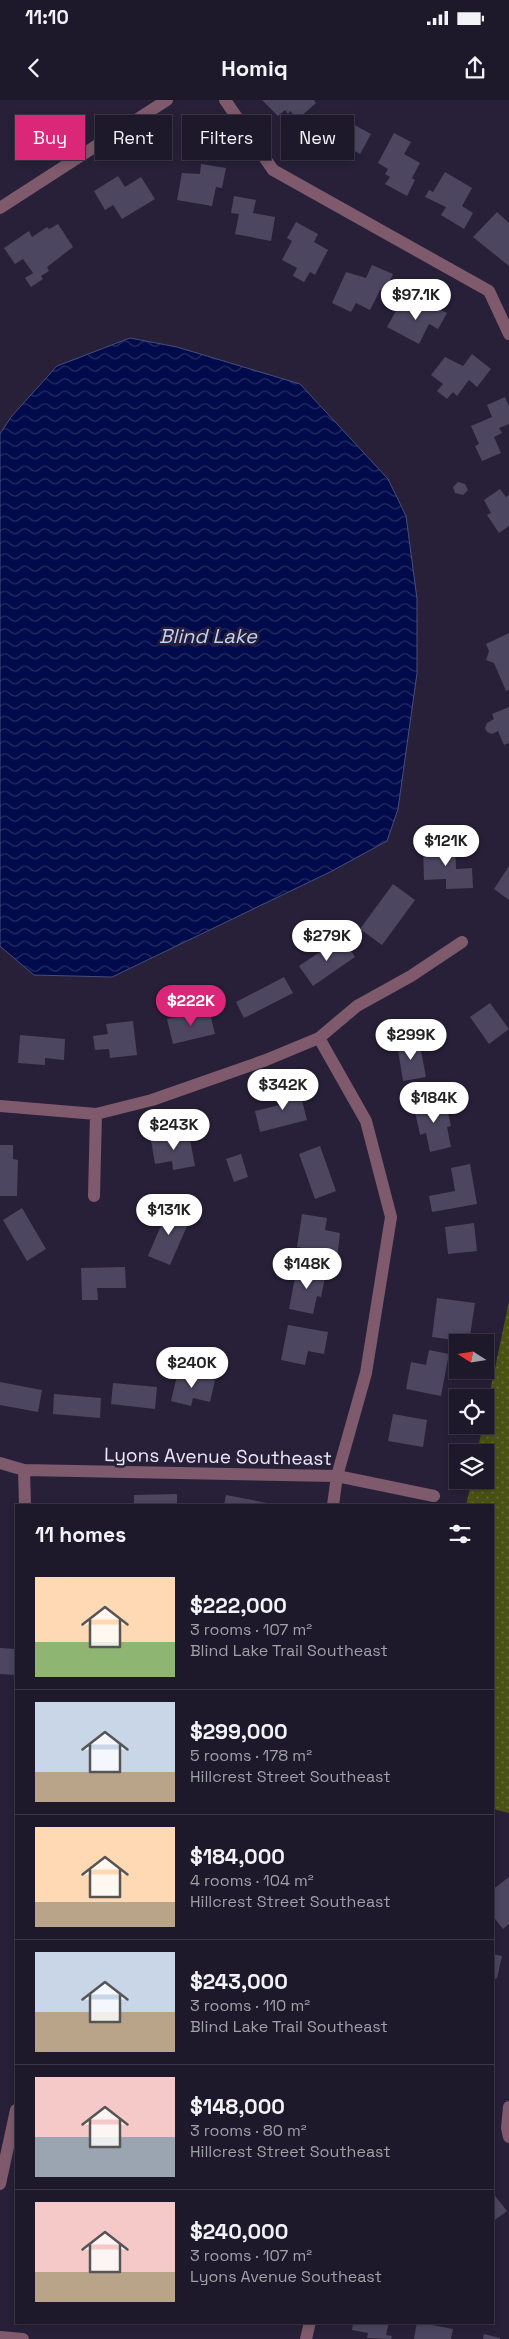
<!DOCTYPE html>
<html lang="en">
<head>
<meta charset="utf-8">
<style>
	body { margin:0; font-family:"Space Grotesk",sans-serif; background:#252132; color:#f1f3f6; height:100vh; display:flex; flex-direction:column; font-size:19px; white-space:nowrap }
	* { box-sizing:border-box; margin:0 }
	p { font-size:16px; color:#a0a0a8 }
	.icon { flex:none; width:28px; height:28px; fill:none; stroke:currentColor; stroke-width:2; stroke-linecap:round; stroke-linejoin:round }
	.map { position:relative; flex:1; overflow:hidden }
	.details { position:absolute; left:15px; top:1404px; width:479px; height:820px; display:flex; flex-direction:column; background:#1d182a; border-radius:0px; box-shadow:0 2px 8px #0003,0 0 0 1px #3b3747 }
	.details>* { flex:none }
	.guide { position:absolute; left:15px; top:15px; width:480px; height:45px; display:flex; gap:10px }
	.needle { width:32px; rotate:282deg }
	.fabs { position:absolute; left:449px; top:1234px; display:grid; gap:10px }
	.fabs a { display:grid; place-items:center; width:45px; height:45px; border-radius:0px; background:#1d182a; box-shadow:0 2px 8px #0003,0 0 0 1px #3b3747; font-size:25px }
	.price { position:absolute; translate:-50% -42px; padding:0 11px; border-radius:18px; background:#fff; color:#222; font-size:16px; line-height:32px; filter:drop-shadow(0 1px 2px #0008) }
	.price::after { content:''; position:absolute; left:50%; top:30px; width:15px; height:11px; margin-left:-8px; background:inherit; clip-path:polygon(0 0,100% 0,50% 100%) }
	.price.active { background:#db2777; color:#fff }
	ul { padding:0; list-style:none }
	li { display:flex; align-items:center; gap:15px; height:125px; padding:0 20px }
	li+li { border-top:1px solid #3b3747 }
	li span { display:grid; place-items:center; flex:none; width:140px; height:100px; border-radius:0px; color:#555 }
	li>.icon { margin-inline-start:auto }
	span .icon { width:60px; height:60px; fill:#fffc; stroke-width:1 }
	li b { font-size:21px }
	h2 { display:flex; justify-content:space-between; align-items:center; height:60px; padding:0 20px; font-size:21px }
	.tag { padding:0 18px; border-radius:0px; background:#1d182a; box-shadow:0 2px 8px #0003,0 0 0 1px #3b3747; font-size:18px; line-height:45px }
	.tag.active { background:#db2777; color:#fff }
	.status { display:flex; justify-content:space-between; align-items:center; height:35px; padding:0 25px; background:#1d182a; direction:ltr }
	.status svg { height:14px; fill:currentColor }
	header { display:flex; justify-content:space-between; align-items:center; height:65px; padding:0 20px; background:#1d182a; font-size:22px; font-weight:600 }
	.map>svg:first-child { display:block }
</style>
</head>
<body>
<div class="status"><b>11:10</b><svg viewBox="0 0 49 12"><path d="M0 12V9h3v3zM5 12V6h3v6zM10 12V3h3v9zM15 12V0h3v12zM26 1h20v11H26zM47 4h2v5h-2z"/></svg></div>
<header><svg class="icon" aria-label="back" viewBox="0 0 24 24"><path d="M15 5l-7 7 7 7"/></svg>Homiq<svg class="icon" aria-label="share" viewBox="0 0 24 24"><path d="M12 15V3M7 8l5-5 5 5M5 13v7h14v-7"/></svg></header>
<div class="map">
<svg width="509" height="2239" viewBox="0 0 509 2239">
	<defs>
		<pattern id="park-dots" width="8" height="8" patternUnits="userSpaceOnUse" patternTransform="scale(1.25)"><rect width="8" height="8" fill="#4a5213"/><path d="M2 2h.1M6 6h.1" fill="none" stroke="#646b36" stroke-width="1.8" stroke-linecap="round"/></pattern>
		<pattern id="water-waves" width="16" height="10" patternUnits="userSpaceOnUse" patternTransform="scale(1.25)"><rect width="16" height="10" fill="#010a4a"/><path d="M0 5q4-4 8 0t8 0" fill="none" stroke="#262e65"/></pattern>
	</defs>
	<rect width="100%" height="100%" fill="#272038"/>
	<path fill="url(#park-dots)" d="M509 1201V1713L493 1709 492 1405H466L472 1380H485V1352H477L483 1325H485V1316Z"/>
	<path fill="url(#water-waves)" stroke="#474d7e" d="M130 238 177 247 300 284 388 379 406 416 417 499V573L398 709 387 741 330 772 112 877 34 875 0 846V334L11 317 57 266Z"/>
	<path fill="#4c4661" d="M262 0H314L316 3 298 19 290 11 288 14 285 10 278 16Z
		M340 17 371 34 360 54 351 49 348 55 339 50 335 57 316 47 324 30 331 34Z
		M394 33 411 42 404 54 420 63 412 78 415 80 407 96 385 84 390 77 385 74 388 69 378 63Z
		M201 64 226 68 222 88 216 87 212 106 177 100 182 73 200 74Z
		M445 72 472 88 462 106 473 113 464 129 441 115 446 107 425 97 429 90 433 92Z
		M118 76 125 87 141 77 155 99 122 119 113 105 105 110 94 91Z
		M234 96 256 100 253 113 275 117 271 141 235 134 239 114 231 113Z
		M497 112 509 123V166L473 137Z
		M296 122 318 134 314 142 328 150 315 175 310 172 304 182 293 176 297 168 282 160 292 141 287 138Z
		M58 124 73 147 47 167 49 171 41 176 43 179 31 187 25 178 33 173 23 159 15 164 4 148 29 131 32 137 47 127 49 129Z
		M372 165 393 174 385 192 380 190 370 210 356 203 351 212 332 203 346 172 366 178Z
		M423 201 447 213 438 229 429 224 419 244 387 227 398 207 416 214Z
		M472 254 491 269 477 287 469 280 457 296 453 292 447 299 437 291 443 284 431 275 445 257 463 266Z
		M505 297 509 306V324L499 328 502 333 494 337 501 353 482 361 475 346 479 344 471 326 492 317 487 305Z
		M458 382 465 384 468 390 463 395 455 393 453 387Z
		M500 389 506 397 509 395V426L499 433 487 415 491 413 484 400Z
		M509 533V590L506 591 494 563 486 560 489 551 486 544Z
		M509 607V643L504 645 498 631 492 634 487 632 485 628 487 623 494 619 492 614Z
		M455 744 456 769 472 768 473 788 446 789V779L424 780 423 746Z
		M509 766V800L494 789Z
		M393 784 415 800 382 845 360 829Z
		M342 837 355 857 313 886 299 866Z
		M284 877 293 893 244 918 236 902Z
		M490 903 509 929 489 944 470 917Z
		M209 909 215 934 173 944 167 919Z
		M133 921 137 955 110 958 109 949 95 950 93 936 108 934 106 924Z
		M20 935 65 939 64 960 45 958V965L18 963Z
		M419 940 426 977 403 981 397 944Z
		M298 985 307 1020 260 1032 255 1011 280 1005 276 991Z
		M445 1000 451 1026 447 1027 451 1047 430 1052 426 1033 420 1035 414 1007Z
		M189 1034 195 1066 173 1070 172 1061 155 1064 151 1040Z
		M0 1045H13V1059L18 1060 17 1096H0Z
		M320 1046 336 1091 315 1099 299 1054Z
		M241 1054 248 1077 234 1082 226 1059Z
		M470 1064 477 1104 432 1112 429 1096 455 1091 451 1068Z
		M169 1107 191 1117 170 1165 148 1156Z
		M22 1108 46 1149 27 1161 3 1120Z
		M302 1114 327 1118 325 1130 340 1133 337 1159 320 1157 321 1151 297 1147Z
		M474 1123 477 1151 448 1154 445 1127Z
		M125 1167 126 1188H97L98 1200H82L81 1168Z
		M297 1167 326 1173 321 1197 317 1196 313 1214 289 1209Z
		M437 1198 475 1203 469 1242 432 1237Z
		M288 1225 328 1232 324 1254 308 1251 305 1265 281 1260Z
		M429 1250 449 1254 441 1296 406 1289 411 1262 426 1265Z
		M178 1271 215 1280 210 1302 193 1298 191 1306 171 1301Z
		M0 1282 42 1290 38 1312 0 1305Z
		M113 1283 157 1287 155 1309 111 1304Z
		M54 1294 101 1298 100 1318 53 1314Z
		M393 1314 427 1320 423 1347 388 1341Z
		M177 1394V1405H134V1395Z
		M226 1395 272 1404V1405H224Z
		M0 1548 16 1549V1575L0 1574Z
		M509 1777V1824L503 1829 492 1815V1790Z
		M492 1854 502 1856 497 1878 495 1879 492 1878Z
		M492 2092 507 2111 492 2122Z
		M353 2222H389L386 2235 392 2236 391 2239 367 2238 368 2233 352 2230Z
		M417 2222 453 2229 451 2239H414Z
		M484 2234 500 2238V2239H483Z"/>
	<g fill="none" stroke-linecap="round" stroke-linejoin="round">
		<path stroke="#7e5a6c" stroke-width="12" d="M225 0 273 70 489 191 509 234
			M0 108 167 0
			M319 938 366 1021 391 1117 366 1273 337 1376 333 1405
			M0 1006 96 1014 152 1000 266 960 319 938 357 906 411 876 462 842
			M94 1096 96 1014
			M0 1363 24 1370 337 1376 434 1396
			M24 1370 25 1405
			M509 2007 507 2028 509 2037
			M0 2084 16 2010
			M0 2237 23 2239
			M306 2239 310 2222"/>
	</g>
	<g text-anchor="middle" stroke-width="5" stroke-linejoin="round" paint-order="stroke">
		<g font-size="19" fill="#ebe8f8" stroke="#272038">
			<text transform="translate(218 1356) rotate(1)" y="7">Lyons Avenue Southeast</text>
		</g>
		<g font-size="20" font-style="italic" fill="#c0d3fa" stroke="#272038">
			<text x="208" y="543">Blind Lake</text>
		</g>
	</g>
</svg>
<div class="fabs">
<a><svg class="needle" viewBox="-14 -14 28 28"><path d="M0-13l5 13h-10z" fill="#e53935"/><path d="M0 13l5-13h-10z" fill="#a0a0a8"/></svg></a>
<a><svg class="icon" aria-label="locate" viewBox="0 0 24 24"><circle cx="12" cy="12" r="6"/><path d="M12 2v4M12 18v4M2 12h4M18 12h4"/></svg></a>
<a><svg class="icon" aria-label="layers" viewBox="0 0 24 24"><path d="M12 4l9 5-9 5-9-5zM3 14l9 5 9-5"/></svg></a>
</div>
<b class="price" style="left:416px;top:221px">$97.1K</b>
<b class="price" style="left:446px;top:767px">$121K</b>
<b class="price" style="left:327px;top:862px">$279K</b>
<b class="price active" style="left:191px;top:927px">$222K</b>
<b class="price" style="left:411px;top:961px">$299K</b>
<b class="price" style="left:283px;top:1011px">$342K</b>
<b class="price" style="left:434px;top:1024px">$184K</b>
<b class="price" style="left:174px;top:1051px">$243K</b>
<b class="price" style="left:169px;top:1136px">$131K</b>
<b class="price" style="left:307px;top:1190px">$148K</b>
<b class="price" style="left:192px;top:1289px">$240K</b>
<div class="guide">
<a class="tag active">Buy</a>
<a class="tag">Rent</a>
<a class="tag">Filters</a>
<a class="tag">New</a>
</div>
<section class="details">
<h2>11 homes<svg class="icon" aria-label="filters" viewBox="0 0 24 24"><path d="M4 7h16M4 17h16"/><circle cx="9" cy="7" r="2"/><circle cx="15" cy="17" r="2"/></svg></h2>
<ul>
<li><span style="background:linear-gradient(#ffd9b3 65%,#8fb573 0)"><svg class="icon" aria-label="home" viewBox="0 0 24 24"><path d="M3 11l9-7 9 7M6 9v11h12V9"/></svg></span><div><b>$222,000</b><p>3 rooms · 107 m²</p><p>Blind Lake Trail Southeast</p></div></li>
<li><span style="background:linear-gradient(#c9d6e8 70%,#b9a48a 0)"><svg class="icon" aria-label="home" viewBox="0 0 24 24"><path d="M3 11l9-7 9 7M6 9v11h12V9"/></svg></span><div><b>$299,000</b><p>5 rooms · 178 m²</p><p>Hillcrest Street Southeast</p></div></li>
<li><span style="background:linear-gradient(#ffd9b3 75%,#b9a48a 0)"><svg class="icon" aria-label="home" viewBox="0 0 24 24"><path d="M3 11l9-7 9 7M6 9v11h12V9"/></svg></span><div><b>$184,000</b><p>4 rooms · 104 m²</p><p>Hillcrest Street Southeast</p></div></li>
<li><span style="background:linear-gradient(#c9d6e8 60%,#b9a48a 0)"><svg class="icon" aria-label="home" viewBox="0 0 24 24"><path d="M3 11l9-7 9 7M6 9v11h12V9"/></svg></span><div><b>$243,000</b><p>3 rooms · 110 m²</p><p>Blind Lake Trail Southeast</p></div></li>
<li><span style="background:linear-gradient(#f6c9c9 60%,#9aa5b1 0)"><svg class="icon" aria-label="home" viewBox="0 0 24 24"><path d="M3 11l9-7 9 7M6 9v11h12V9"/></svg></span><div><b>$148,000</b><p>3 rooms · 80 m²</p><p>Hillcrest Street Southeast</p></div></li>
<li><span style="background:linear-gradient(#f6c9c9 70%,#b9a48a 0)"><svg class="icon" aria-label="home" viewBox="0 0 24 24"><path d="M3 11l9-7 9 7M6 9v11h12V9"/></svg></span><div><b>$240,000</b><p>3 rooms · 107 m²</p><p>Lyons Avenue Southeast</p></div></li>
</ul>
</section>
</div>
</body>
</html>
